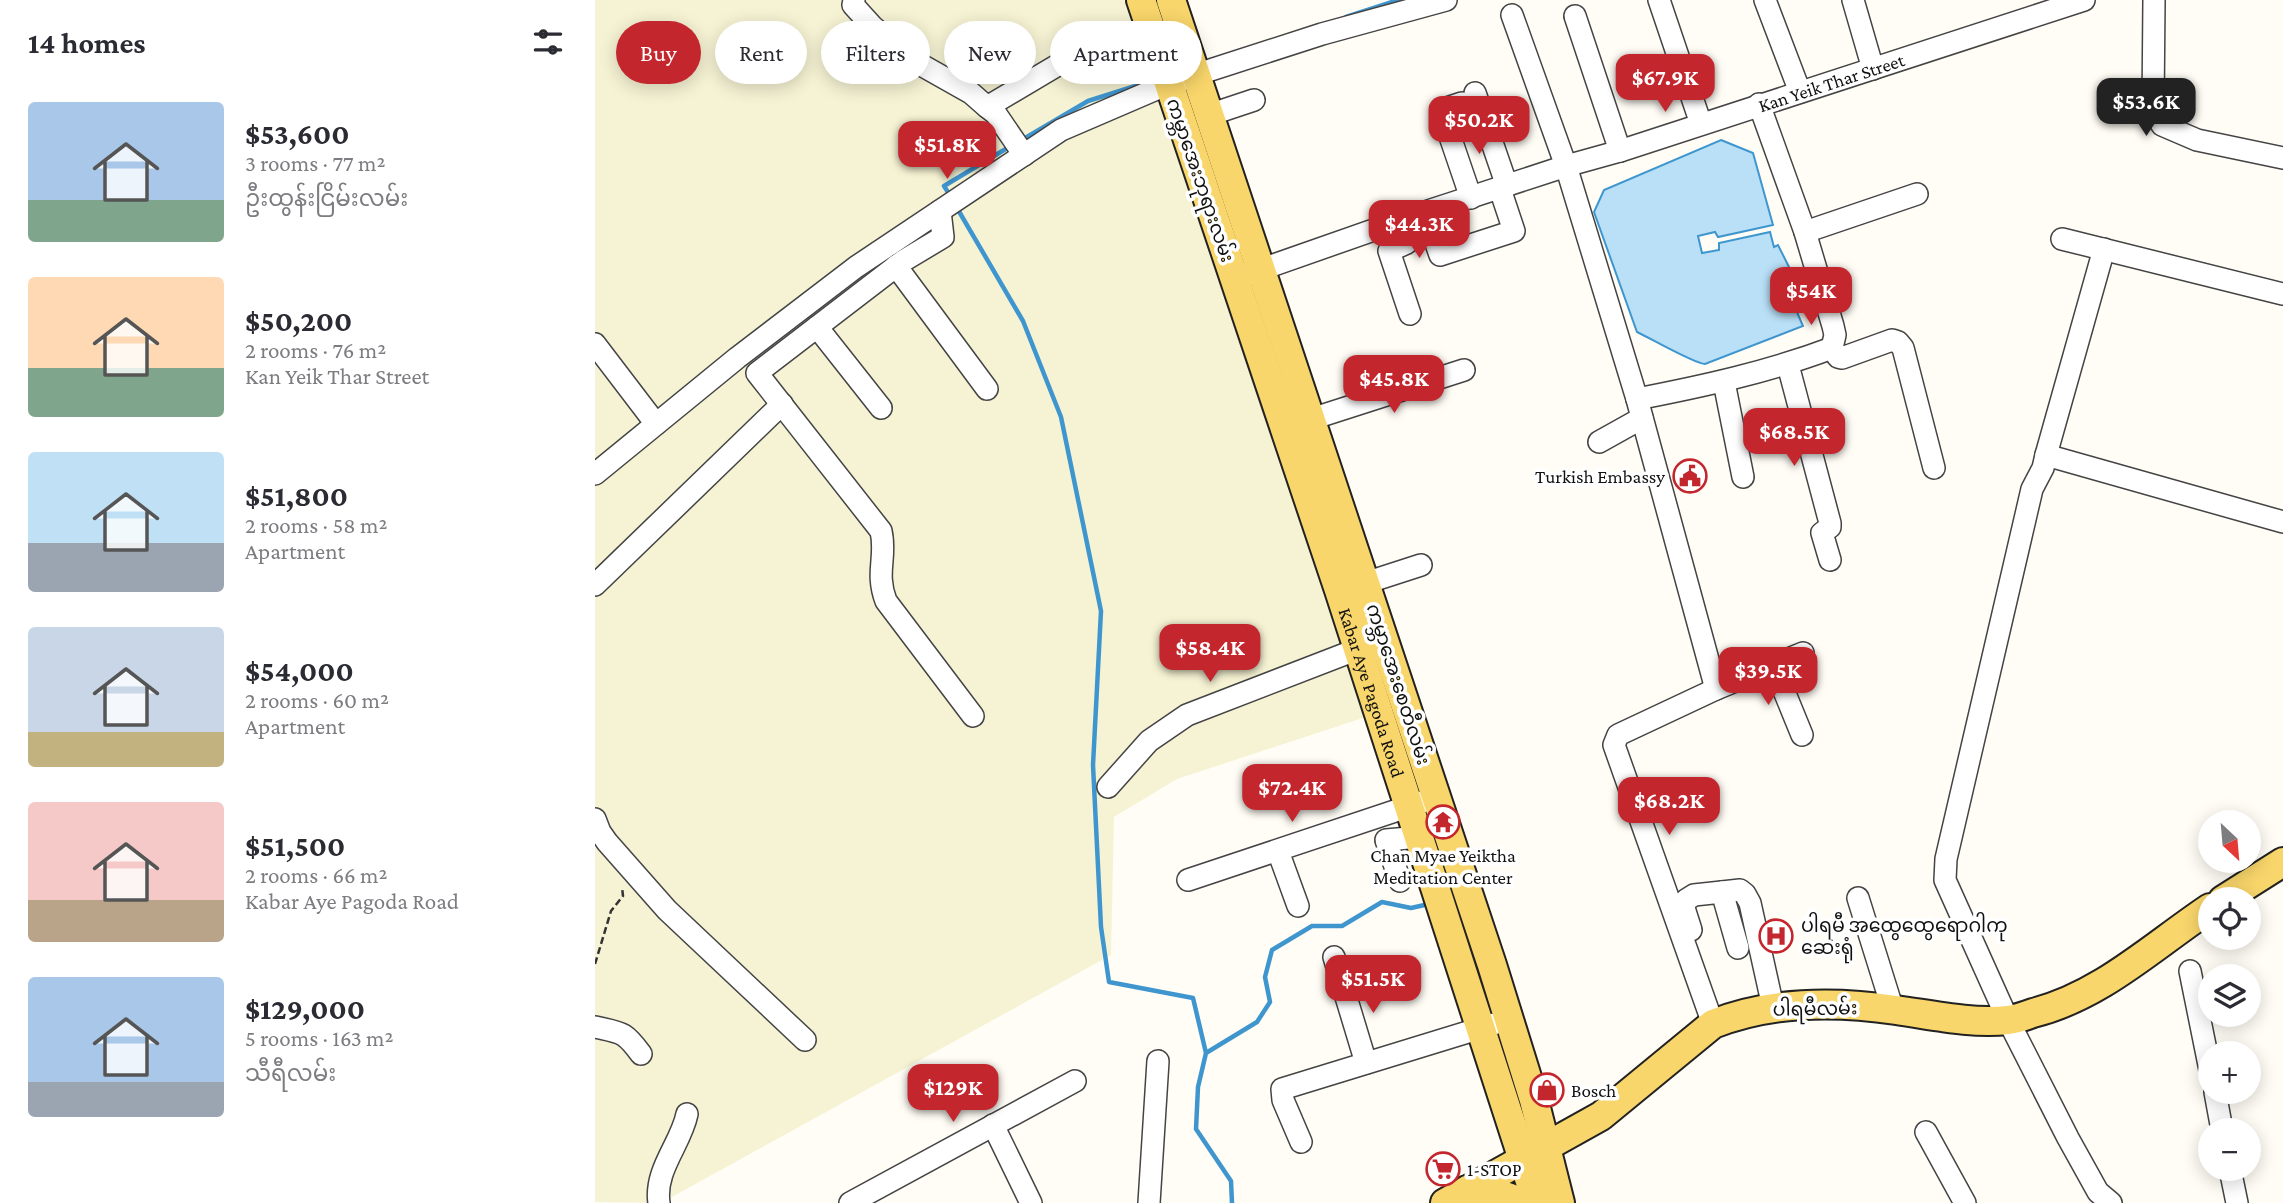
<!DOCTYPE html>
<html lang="en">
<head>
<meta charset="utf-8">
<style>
	body { margin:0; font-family:"Crimson Pro","Noto Sans Myanmar",serif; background:#f2f2f3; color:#2b2b33; height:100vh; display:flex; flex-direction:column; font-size:26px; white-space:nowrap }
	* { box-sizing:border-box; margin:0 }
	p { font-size:23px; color:#7c7c81 }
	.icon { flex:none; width:38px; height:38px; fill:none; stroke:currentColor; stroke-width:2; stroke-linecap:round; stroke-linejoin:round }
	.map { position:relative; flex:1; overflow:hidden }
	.side { display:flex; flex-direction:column; background:#fff; width:595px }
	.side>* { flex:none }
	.guide { position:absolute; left:21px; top:21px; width:665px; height:63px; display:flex; gap:14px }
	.needle { width:46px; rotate:154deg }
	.fabs { position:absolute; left:1603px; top:810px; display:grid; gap:14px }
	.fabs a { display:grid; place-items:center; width:63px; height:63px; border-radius:50%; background:#fff; box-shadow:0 4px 18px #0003; font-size:35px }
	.price { position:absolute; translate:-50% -60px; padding:0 16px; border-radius:14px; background:#c4262e; color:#fff; font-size:23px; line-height:46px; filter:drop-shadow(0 2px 4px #0008) }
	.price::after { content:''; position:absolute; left:50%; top:42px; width:21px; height:16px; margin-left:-10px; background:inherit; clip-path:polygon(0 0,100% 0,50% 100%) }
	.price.active { background:#222; color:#fff }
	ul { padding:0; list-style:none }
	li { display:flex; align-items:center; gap:21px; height:175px; padding:0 28px }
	li span { display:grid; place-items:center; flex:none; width:196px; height:140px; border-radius:7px; color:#555 }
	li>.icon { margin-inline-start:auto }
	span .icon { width:84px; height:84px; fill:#fffc; stroke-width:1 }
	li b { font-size:30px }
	h2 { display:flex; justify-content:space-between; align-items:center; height:84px; padding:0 28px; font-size:30px }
	.pill { padding:0 24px; border-radius:32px; background:#fff; box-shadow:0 4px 18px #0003; font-size:24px; line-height:63px }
	.pill.active { background:#c4262e; color:#fff }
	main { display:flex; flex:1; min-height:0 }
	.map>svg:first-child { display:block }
</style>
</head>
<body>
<main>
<section class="side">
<h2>14 homes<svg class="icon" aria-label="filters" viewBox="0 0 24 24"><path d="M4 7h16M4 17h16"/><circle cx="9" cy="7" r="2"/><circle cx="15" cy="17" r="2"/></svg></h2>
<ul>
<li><span style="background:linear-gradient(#a9c7e8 70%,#7fa58c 0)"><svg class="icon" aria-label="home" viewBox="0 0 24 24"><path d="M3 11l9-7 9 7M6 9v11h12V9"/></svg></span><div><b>$53,600</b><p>3 rooms · 77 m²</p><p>ဦးထွန်းငြိမ်းလမ်း</p></div></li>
<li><span style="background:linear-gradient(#ffd9b3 65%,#7fa58c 0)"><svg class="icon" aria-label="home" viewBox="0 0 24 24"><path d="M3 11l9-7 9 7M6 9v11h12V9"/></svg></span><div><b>$50,200</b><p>2 rooms · 76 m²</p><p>Kan Yeik Thar Street</p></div></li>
<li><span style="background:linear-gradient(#bfe0f5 65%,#9aa5b1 0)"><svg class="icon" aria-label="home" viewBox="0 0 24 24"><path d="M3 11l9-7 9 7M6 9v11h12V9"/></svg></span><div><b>$51,800</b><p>2 rooms · 58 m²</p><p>Apartment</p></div></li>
<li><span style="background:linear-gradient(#c9d6e8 75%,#c2b280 0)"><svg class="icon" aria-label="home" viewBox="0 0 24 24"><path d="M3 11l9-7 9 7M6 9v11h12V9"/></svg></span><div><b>$54,000</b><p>2 rooms · 60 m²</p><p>Apartment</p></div></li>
<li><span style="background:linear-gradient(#f6c9c9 70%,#b9a48a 0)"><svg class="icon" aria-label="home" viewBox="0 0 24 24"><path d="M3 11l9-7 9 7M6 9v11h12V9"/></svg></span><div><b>$51,500</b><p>2 rooms · 66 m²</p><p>Kabar Aye Pagoda Road</p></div></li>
<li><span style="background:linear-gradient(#a9c7e8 75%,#9aa5b1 0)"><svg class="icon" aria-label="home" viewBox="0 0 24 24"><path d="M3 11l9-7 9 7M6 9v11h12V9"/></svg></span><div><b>$129,000</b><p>5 rooms · 163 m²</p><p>သီရီလမ်း</p></div></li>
</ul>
</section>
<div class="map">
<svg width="1688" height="1203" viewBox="0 0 1688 1203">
	<rect width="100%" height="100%" fill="#fffdf5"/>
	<path fill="#f6f3d4" d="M0 0H529L777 715 582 779 519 817 516 955 66 1203 0 1202Z"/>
	<path fill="#b9e0f7" stroke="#3f96cf" stroke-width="2" d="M1126 140 1158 153 1178 225 1123 237 1120 232 1103 236 1107 253 1124 250V243L1175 232 1179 247 1183 245 1195 269 1185 273 1208 326 1110 364C1100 364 1055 338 1042 332L999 212 1009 190Z"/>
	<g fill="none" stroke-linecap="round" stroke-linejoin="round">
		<path stroke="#3f96cf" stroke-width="4.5" d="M751 17 803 0
			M425 141 493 101 553 82
			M356 197 349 186 414 147
			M362 208 428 321 466 417 506 611 498 765 506 927 514 982 598 998 611 1053
			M637 1203 636 1181 601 1129 603 1087 611 1053 662 1022 675 1002 670 977 677 950 717 926H747L787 902 816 908 834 904"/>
		<defs>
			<g id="minor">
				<path d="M259 0 258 5 278 27 321 62 376 93 392 107 401 114 429 155"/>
				<path d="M1064 0 1106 124"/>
				<path d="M1170 0 1205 92"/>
				<path d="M1258 0 1278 69"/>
				<path d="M1559 0 1558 109 1567 125 1602 140 1688 158"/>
				<path d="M917 15 971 166 1042 399 1121 689"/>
				<path d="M980 16 1025 151"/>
				<path d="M880 93 912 186"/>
				<path d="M867 103 846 110 876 198"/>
				<path d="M1164 104 1210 232 1238 326 1240 335 1237 348 1243 357 1247 358 1297 340 1303 342 1308 348 1339 468"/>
				<path d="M392 107 515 34"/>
				<path d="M614 115 659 100"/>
				<path d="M345 211 348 237 308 261 162 373 286 531C292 557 280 572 291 601L378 716"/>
				<path d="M830 212 845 255 919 231 905 189"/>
				<path d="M804 221 812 243 794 251 815 314"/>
				<path d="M1210 232 1322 194"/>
				<path d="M1467 239 1688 294"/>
				<path d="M301 266 392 389"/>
				<path id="s1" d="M653 274 830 212 971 166 1025 151 1489 0"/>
				<path d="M222 327 286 408"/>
				<path d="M0 344 61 424"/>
				<path d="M1193 365 1235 523V527L1227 533 1235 560"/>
				<path d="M1129 382 1148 477"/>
				<path d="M1042 399C1109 386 1173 372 1237 348"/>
				<path d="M704 423 869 370"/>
				<path d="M1004 442 1047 418"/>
				<path d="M1451 455 1509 249"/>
				<path d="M0 474 142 358 261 267 466 130 573 84 600 75 727 34 851 0"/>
				<path d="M0 585 187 404"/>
				<path d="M758 587 826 565"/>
				<path d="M1178 664 1207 735"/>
				<path d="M513 787 554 741 592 715 763 649"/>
				<path d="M0 819 5 832 12 842 72 910 210 1040"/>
				<path d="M683 851 703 906"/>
				<path d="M593 880 827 802"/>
				<path d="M805 881 791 840 825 837"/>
				<path d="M1127 892 1145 890 1150 894 1155 903 1178 1007"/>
				<path d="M1263 898 1298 1010"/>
				<path d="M1096 930 1089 908 1091 900 1099 895 1127 892 1143 948"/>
				<path d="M739 957 771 1063"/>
				<path d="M1595 971 1615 1070"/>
				<path d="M1118 1024 1019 745 1023 735 1121 689 1208 653"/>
				<path d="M0 1027C27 1033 29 1031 46 1054"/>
				<path d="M1620 1092 1627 1130"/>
				<path d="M398 1125 436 1203"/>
				<path d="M1331 1132 1370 1203"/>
				<path d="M706 1142 688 1100 687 1089 899 1024"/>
				<path d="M1635 1169 1642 1203"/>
				<path d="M64 1203C59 1170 86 1144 92 1114"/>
				<path d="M255 1203 480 1081"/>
				<path d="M554 1203 563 1061"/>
				<path d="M1516 1203 1503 1192 1473 1138 1413 1020 1350 880 1351 859 1437 489 1448 468 1451 455 1688 522"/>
			</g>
			<g id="major">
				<path id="s2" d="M546 0 744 590 942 1203"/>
				<path d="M576 0 897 965 939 1100 965 1203"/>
				<path d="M1628 900 1688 862"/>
				<path d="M872 1190 901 1193 929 1203"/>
				<path d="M850 1203 1006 1116 1118 1024C1176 1001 1241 1001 1301 1010 1337 1015 1376 1024 1413 1020 1421 1019 1430 1016 1438 1013 1506 996 1558 946 1615 908"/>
			</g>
		</defs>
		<use href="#minor" stroke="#444" stroke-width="24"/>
		<use href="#major" stroke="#222" stroke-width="32"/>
		<path stroke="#333" stroke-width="2.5" stroke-dasharray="7 3.5" stroke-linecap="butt" d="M0 964 16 911 28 896 27 887"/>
		<use href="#minor" stroke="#fff" stroke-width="21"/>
		<use href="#major" stroke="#f9d66b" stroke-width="28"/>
	</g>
	<defs>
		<symbol id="civic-ring" viewBox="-11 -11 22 22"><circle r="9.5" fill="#fff" stroke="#c4262e" stroke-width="1.5"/><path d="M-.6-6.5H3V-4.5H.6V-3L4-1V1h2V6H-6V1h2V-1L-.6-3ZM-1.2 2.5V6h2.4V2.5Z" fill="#c4262e"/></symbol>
		<symbol id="temple-ring" viewBox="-11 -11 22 22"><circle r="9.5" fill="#fff" stroke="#c4262e" stroke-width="1.5"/><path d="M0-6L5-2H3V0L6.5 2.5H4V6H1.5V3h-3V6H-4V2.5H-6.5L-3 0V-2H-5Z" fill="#c4262e"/></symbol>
		<symbol id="hospital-ring" viewBox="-11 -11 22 22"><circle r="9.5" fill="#fff" stroke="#c4262e" stroke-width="1.5"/><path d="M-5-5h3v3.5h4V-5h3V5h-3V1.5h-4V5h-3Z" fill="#c4262e"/></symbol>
		<symbol id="shop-ring" viewBox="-11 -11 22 22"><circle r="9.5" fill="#fff" stroke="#c4262e" stroke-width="1.5"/><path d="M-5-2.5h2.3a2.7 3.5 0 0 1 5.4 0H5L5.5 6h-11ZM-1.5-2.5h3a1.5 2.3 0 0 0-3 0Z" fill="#c4262e"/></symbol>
		<symbol id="supermarket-ring" viewBox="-11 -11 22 22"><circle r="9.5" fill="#fff" stroke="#c4262e" stroke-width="1.5"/><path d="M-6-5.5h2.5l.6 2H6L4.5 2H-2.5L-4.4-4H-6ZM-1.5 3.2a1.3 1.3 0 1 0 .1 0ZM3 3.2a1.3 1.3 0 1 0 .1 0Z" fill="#c4262e"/></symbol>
	</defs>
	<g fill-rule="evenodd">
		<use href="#civic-ring" x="1076" y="457" width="38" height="38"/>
		<use href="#temple-ring" x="829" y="803" width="38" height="38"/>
		<use href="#hospital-ring" x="1162" y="917" width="38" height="38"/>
		<use href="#shop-ring" x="933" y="1071" width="38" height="38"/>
		<use href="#supermarket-ring" x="829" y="1150" width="38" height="38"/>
	</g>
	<g text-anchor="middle" stroke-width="7" stroke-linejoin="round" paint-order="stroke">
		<g font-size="19" fill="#111" stroke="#fff">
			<text dy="7" stroke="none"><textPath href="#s1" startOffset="614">Kan Yeik Thar Street</textPath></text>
			<text transform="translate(606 180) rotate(71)" y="7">ကမ္ဘာအေးဘုရားလမ်း</text>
			<text transform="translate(804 684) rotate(72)" y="7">ကမ္ဘာအေးစေတီလမ်း</text>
			<text dy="7" stroke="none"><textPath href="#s2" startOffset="730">Kabar Aye Pagoda Road</textPath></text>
			<text transform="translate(1220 1008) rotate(-1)" y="7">ပါရမီလမ်း</text>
		</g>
		<g font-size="19" fill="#111" stroke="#fff" text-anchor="start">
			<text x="1070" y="483" text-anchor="end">Turkish Embassy</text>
			<text x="848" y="862" text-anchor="middle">Chan Myae Yeiktha<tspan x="848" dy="22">Meditation Center</tspan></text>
			<text x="1206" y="932">ပါရမီ အထွေထွေရောဂါကု<tspan x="1206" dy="22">ဆေးရုံ</tspan></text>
			<text x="976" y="1097">Bosch</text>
			<text x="872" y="1176">1-STOP</text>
		</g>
	</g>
</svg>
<div class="fabs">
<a><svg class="needle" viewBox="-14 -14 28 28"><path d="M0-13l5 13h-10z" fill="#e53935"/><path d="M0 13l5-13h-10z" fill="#7c7c81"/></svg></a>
<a><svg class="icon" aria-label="locate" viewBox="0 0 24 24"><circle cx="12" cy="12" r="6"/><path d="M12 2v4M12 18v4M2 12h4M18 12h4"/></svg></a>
<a><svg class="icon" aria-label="layers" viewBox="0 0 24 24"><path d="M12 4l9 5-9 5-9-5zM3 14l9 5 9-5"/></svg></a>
<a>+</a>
<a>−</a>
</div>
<b class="price" style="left:1070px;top:114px">$67.9K</b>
<b class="price active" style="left:1551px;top:138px">$53.6K</b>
<b class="price" style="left:884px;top:156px">$50.2K</b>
<b class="price" style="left:352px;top:181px">$51.8K</b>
<b class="price" style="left:824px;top:260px">$44.3K</b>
<b class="price" style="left:1216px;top:327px">$54K</b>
<b class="price" style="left:799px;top:415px">$45.8K</b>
<b class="price" style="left:1199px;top:468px">$68.5K</b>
<b class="price" style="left:615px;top:684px">$58.4K</b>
<b class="price" style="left:1173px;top:707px">$39.5K</b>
<b class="price" style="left:697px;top:824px">$72.4K</b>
<b class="price" style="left:1074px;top:837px">$68.2K</b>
<b class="price" style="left:778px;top:1015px">$51.5K</b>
<b class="price" style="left:358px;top:1124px">$129K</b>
<div class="guide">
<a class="pill active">Buy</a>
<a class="pill">Rent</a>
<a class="pill">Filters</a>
<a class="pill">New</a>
<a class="pill">Apartment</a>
</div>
</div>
</main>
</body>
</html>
